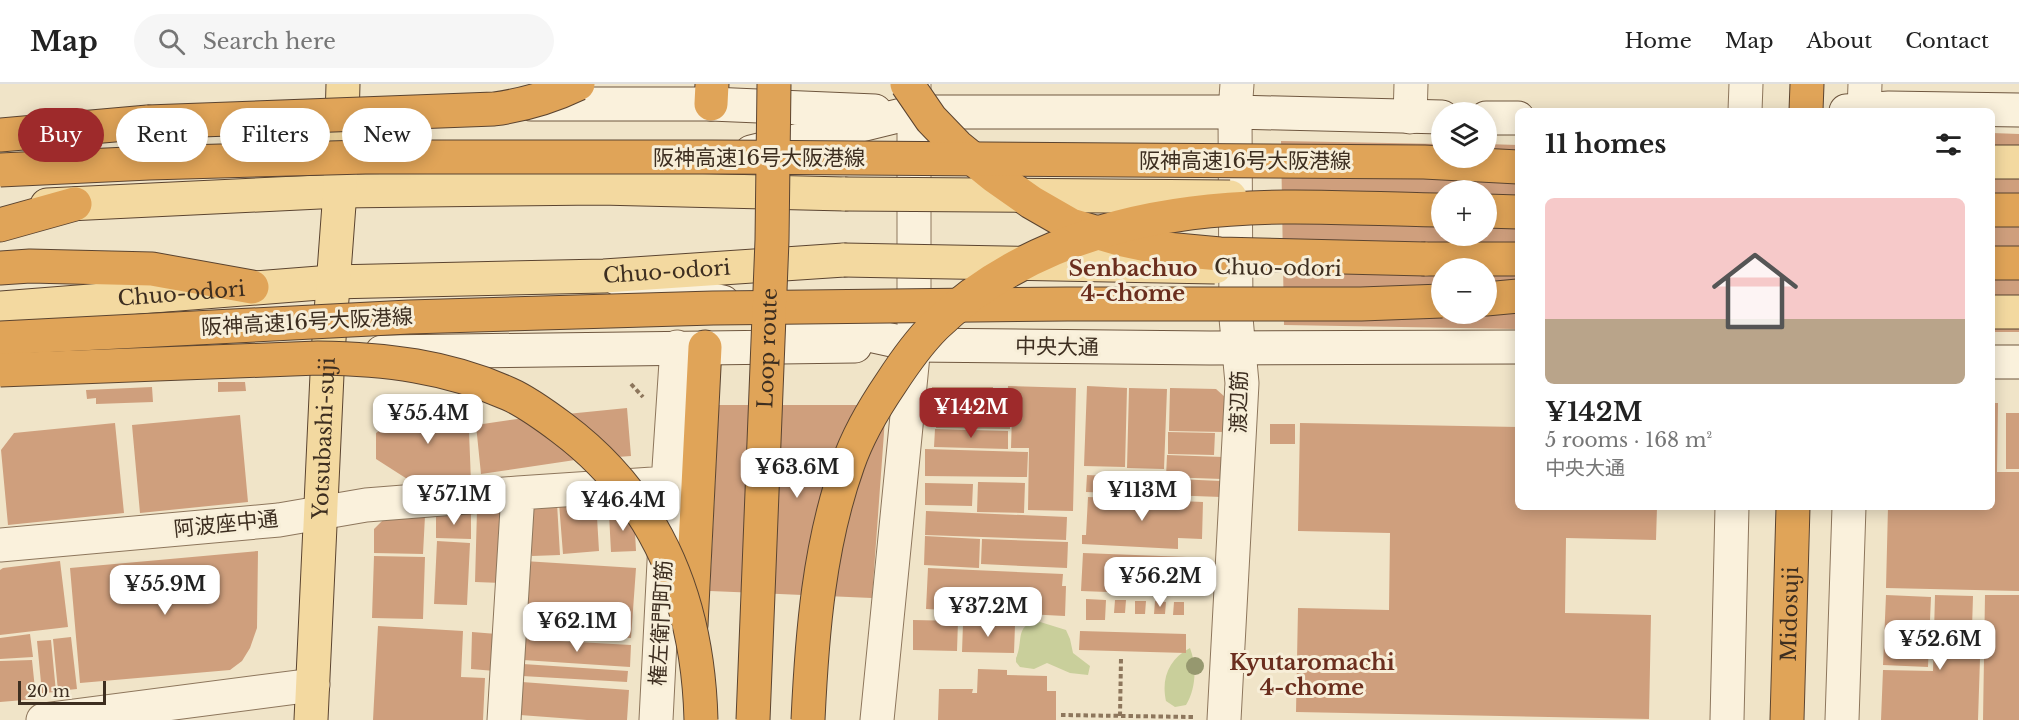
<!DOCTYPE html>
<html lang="en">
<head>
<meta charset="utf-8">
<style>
	body { margin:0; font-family:"Libre Baskerville","Noto Sans JP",serif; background:#f6f6f6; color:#222; height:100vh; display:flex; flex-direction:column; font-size:22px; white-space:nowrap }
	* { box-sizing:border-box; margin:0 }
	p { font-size:20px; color:#767676 }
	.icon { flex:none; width:33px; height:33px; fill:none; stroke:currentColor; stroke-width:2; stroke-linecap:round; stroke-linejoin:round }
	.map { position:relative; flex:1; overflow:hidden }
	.drawer { position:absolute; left:1515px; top:24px; width:480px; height:402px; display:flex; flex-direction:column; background:#fff; border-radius:9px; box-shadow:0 3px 15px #0003 }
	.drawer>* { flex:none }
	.banner { position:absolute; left:18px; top:24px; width:570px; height:54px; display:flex; gap:12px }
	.controls { position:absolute; left:1431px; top:18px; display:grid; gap:12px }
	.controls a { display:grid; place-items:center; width:66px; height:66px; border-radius:50%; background:#fff; box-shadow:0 3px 15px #0003; font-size:30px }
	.scale { position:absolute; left:18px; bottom:15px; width:88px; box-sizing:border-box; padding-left:6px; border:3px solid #3d2e20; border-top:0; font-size:16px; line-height:21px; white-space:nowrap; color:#3d2e20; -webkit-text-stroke:4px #f7eed8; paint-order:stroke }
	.price { position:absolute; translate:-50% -51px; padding:0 14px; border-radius:12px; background:#fff; color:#222; font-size:20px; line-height:39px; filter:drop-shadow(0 2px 3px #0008) }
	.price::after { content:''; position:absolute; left:50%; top:36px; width:18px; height:14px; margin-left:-9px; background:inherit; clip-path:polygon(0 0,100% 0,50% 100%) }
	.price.on { background:#9e2a2b; color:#fff }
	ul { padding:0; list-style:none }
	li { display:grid; align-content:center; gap:12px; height:318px; padding:0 30px }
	li span { display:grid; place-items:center; height:186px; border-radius:9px; color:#555 }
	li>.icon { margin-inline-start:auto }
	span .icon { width:108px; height:108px; fill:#fffc; stroke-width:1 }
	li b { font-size:26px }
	h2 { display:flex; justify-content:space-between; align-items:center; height:72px; padding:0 30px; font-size:26px }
	.tag { padding:0 21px; border-radius:27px; background:#fff; box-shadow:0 3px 15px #0003; font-size:21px; line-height:54px }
	.tag.on { background:#9e2a2b; color:#fff }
	header { display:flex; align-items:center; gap:36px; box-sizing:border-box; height:84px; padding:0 30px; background:#fff; border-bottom:2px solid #e0e0e0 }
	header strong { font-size:28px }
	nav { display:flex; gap:33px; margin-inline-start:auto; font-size:21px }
	.search { width:420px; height:54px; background:#f6f6f6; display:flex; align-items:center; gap:15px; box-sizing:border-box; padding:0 21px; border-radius:33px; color:#767676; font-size:22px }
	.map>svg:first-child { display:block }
</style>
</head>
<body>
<header>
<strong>Map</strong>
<div class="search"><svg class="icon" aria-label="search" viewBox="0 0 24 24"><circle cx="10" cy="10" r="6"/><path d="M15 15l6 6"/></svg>Search here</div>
<nav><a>Home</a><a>Map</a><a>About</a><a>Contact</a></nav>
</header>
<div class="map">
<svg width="2019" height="636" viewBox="0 0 2019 636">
	<rect width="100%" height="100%" fill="#f0e4c8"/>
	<path fill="#c9cf9b" d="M1037 537 1066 546 1070 555 1073 569 1090 582 1088 591 1070 589 1047 579 1034 585 1020 583 1016 578V574C1024 557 1014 542 1037 537Z
		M1190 564C1197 582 1196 605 1186 621L1175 623 1166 617C1161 594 1169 575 1190 564Z"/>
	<path fill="#cf9f7d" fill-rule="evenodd" d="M1992 49 2019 50V248H1992Z
		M1281 57 1442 60V74H1486V60L1518 61V245L1284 241ZM1442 106H1486V152H1442ZM1442 184H1486V230H1442Z
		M218 298H245L246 307 218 308Z
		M1008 302 1076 304 1073 427 1028 426 1029 364H1011L1012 330H1007Z
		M1087 302 1127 304 1125 383 1084 382Z
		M152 303 153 318 96 320V314L87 315 86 306Z
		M932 303H993V318H932Z
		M1129 304 1167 305 1164 385 1127 384Z
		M1170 304 1216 305 1225 313 1224 348 1169 347Z
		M1992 319H1998L1997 388H2019V507L1886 504 1888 423H1992Z
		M719 321H886L872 514 710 507Z
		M468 322 471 398 415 400 376 375V349L412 324Z
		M936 322 993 323V332H1010V345L936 344Z
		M627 324 631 372 575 376 481 390 476 341 517 335Z
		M2006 329H2019V385H2006Z
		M240 331 248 418 140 429 132 341Z
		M115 339 124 429 8 441 1 366 14 349Z
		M1300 339 1518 343V423H1657L1656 456 1566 454 1565 529 1651 531 1649 635 1296 628 1298 524 1389 526 1390 449 1298 447Z
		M1270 340H1295V360H1270Z
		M935 345 1008 347V365L934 363Z
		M1168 348 1215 349 1214 371 1168 370Z
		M925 365 1028 368 1027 393 925 392Z
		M1167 371 1223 373 1222 395 1166 393Z
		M1087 391 1221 397V413L1086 408Z
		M978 398 1025 399 1024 429 977 428Z
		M925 399 973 400 972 422 925 421Z
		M1088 413 1203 418 1202 455 1178 454V465L1082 460V451H1086Z
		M596 416 599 467 563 470 559 419Z
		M557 419 560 471 532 472 527 435 536 422Z
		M477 426 497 427 504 432 502 499 475 498Z
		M926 427 1067 433 1066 456 925 451Z
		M436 429 471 430V455L436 454Z
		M634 429 636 467 611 468 609 430Z
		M425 432 423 470 374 469V445L384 435Z
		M925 452 980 455 979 484 924 481Z
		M982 455 1068 458 1067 484 981 480Z
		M437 457 470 459 467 521 434 520Z
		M258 467 257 544 250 564 242 577 230 586 80 599 70 484Z
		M1083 469 1187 473 1186 511 1081 507Z
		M374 472 425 473 423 535 372 534Z
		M60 477 68 543 0 551V486L3 484Z
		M524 477 636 484 631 554 520 547Z
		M928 484 1063 490 1062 502H1066L1065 532 926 525Z
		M1886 511 1931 513 1928 583 1883 581Z
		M1935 511 1973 512 1972 544H1981L1978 636H1881L1883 586 1933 587Z
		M1985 511H2019V636H1983Z
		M1086 515 1106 516 1105 536H1086Z
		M1115 516H1126L1125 529H1114Z
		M1135 517H1146L1145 530H1135Z
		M1155 517 1166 518 1165 530H1154Z
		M1174 518H1184V531H1173Z
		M913 536 958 537 957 567 913 566Z
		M963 540 1015 541 1014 569 962 568Z
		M378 542 463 547 461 593 485 594 483 636H373Z
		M1080 547 1186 550V569L1079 566Z
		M472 548 497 550 495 587 471 585Z
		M30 550 33 573 0 575V554Z
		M71 553 77 605 58 607 53 555Z
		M524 555 631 561 630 583 523 576Z
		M51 556 56 608 42 609 37 557Z
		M32 576 36 615 0 618V577Z
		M523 580 628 587 627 598 522 592Z
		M978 585 1007 586V591L1047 592V607H1056V636H938L939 605H973L972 609H977Z
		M522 598 629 606 627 636H587L520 631Z"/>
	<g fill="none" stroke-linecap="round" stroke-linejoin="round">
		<defs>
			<path id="street" d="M1745 27 1746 0
				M1864 27 1865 0
				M1410 33 1411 0
				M0 461 279 436 366 421 518 409 668 399
				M43 636 313 601
				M504 636 518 409
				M656 636 668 399 677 263
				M877 636 914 261V1
				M1224 636 1242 299 1236 234 1235 28 1237 0
				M1727 636 1732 423
				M1842 636 1849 423"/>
			<path id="secondary" d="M531 20H711L875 27
				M1846 27 1889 24 2019 26
				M1486 34H1518
				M751 68 914 28H1235L1442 33
				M618 195 723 218
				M773 230 914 261 1210 264 1518 263
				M382 268 855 262
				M1992 278H2019"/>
			<g id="primary">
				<path d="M1992 78H2019"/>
				<path d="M47 121 340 107 600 104 845 110"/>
				<path id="s1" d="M0 224 332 198 604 192 844 176"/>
				<path d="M1992 228H2019"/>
				<path id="s2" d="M311 636 328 269 340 107 343 0"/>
			</g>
			<g id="highway">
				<path d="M711 20 712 0"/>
				<path d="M1806 27 1807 0"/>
				<path d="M0 51 148 38"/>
				<path d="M1992 126H2019"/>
				<path d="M1486 127 1518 128"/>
				<path d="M0 141 75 120"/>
				<path d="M1425 175H1518"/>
				<path d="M1992 179H2019"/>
				<path d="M0 184 30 182 152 185 252 203"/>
				<path d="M1486 215 1518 212"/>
				<path d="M691 541 705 263"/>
				<path id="s3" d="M1787 636 1793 423"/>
			</g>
		</defs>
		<use href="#street" stroke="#8d765c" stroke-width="35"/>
		<use href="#secondary" stroke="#6f573f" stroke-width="35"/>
		<use href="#primary" stroke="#5b4430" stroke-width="35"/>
		<use href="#highway" stroke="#5b4430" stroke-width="35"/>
		<path stroke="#8d765c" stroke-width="4" stroke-dasharray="4.5 3" stroke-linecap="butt" d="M631 300 643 313
			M1061 631 1193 633
			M1120 632 1121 574"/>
		<use href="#street" stroke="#faf1dc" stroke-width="33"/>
		<use href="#secondary" stroke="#faf1dc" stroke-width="33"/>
		<use href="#primary" stroke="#f3d9a0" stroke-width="33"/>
		<use href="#highway" stroke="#e0a458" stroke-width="33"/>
		<defs>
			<path id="primary-bridge" d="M845 110 1230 113
				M844 176 1215 183"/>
			<g id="highway-bridge">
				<path d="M907 0 931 35 957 62 994 92 1031 118 1071 141 1119 155 1166 165 1220 170 1425 175"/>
				<path d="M148 38 494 25C525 21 551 13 578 0"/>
				<path d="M0 86 149 79 365 73H711L1424 78 1518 83"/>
				<path d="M0 254 409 233 713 224 1067 220H1361L1442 217"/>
				<path d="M0 286 318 274C385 275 447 282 509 310 527 318 546 332 562 344 658 416 698 518 701 636"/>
				<path id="s4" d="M753 636 772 156 774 0"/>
				<path d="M808 636C812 550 819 461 848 380 858 351 874 324 891 299 904 279 918 259 935 242 1004 175 1097 141 1191 129 1273 118 1359 125 1442 126"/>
			</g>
		</defs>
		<use href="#primary-bridge" stroke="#5b4430" stroke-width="35" stroke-linecap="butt"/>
		<use href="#highway-bridge" stroke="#5b4430" stroke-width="35" stroke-linecap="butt"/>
		<use href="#primary-bridge" stroke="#f3d9a0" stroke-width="33"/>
		<use href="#highway-bridge" stroke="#e0a458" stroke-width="33"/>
	</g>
	<circle fill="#96986f" cx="1195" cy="582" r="9"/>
	<g text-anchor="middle" stroke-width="6" stroke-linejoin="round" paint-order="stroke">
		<g font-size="21" fill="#3d2e20" stroke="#f7eed8">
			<text x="759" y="81">阪神高速16号大阪港線</text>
			<text x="1245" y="84">阪神高速16号大阪港線</text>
			<text transform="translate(1278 184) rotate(1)" y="7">Chuo-odori</text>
			<text dy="7" stroke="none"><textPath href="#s1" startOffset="668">Chuo-odori</textPath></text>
			<text dy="7" stroke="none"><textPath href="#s1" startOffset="182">Chuo-odori</textPath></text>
			<text transform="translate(307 238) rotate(-3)" y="7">阪神高速16号大阪港線</text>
			<text transform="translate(1057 263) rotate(1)" y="7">中央大通</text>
			<text dy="7" stroke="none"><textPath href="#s4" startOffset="372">Loop route</textPath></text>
			<text transform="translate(1239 318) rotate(-89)" y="7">渡辺筋</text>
			<text dy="7" stroke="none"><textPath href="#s2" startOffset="282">Yotsubashi-suji</textPath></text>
			<text transform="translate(226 440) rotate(-6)" y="7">阿波座中通</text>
			<text dy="7" stroke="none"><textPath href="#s3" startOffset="106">Midosuji</textPath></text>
			<text transform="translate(661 539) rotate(-87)" y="7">権左衛門町筋</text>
		</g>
		<g font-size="22" font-weight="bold" fill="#6b2e1e" stroke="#f7eed8">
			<text x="1133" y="192">Senbachuo<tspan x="1133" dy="25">4-chome</tspan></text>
			<text x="1312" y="586">Kyutaromachi<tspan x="1312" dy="25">4-chome</tspan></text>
		</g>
	</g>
</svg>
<div class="controls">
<a><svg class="icon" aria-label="layers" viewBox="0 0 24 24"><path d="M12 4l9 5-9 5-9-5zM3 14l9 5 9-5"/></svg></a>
<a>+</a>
<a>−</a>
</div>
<div class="scale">20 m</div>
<b class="price on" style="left:971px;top:355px">¥142M</b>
<b class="price" style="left:428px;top:361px">¥55.4M</b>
<b class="price" style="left:797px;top:415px">¥63.6M</b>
<b class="price" style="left:1142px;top:438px">¥113M</b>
<b class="price" style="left:454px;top:442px">¥57.1M</b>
<b class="price" style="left:623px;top:448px">¥46.4M</b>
<b class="price" style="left:1160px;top:524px">¥56.2M</b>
<b class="price" style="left:165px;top:532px">¥55.9M</b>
<b class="price" style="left:988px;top:554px">¥37.2M</b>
<b class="price" style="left:577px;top:569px">¥62.1M</b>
<b class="price" style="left:1940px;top:587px">¥52.6M</b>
<div class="banner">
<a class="tag on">Buy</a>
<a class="tag">Rent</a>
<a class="tag">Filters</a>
<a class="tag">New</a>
</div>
<section class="drawer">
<h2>11 homes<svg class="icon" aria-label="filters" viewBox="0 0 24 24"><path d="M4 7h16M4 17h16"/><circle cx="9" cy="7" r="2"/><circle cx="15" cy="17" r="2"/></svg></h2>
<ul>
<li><span style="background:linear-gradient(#f6c9c9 65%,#b9a48a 0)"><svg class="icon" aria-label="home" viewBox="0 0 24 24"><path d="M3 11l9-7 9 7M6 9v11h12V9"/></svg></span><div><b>¥142M</b><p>5 rooms · 168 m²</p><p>中央大通</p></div></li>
</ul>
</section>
</div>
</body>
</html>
